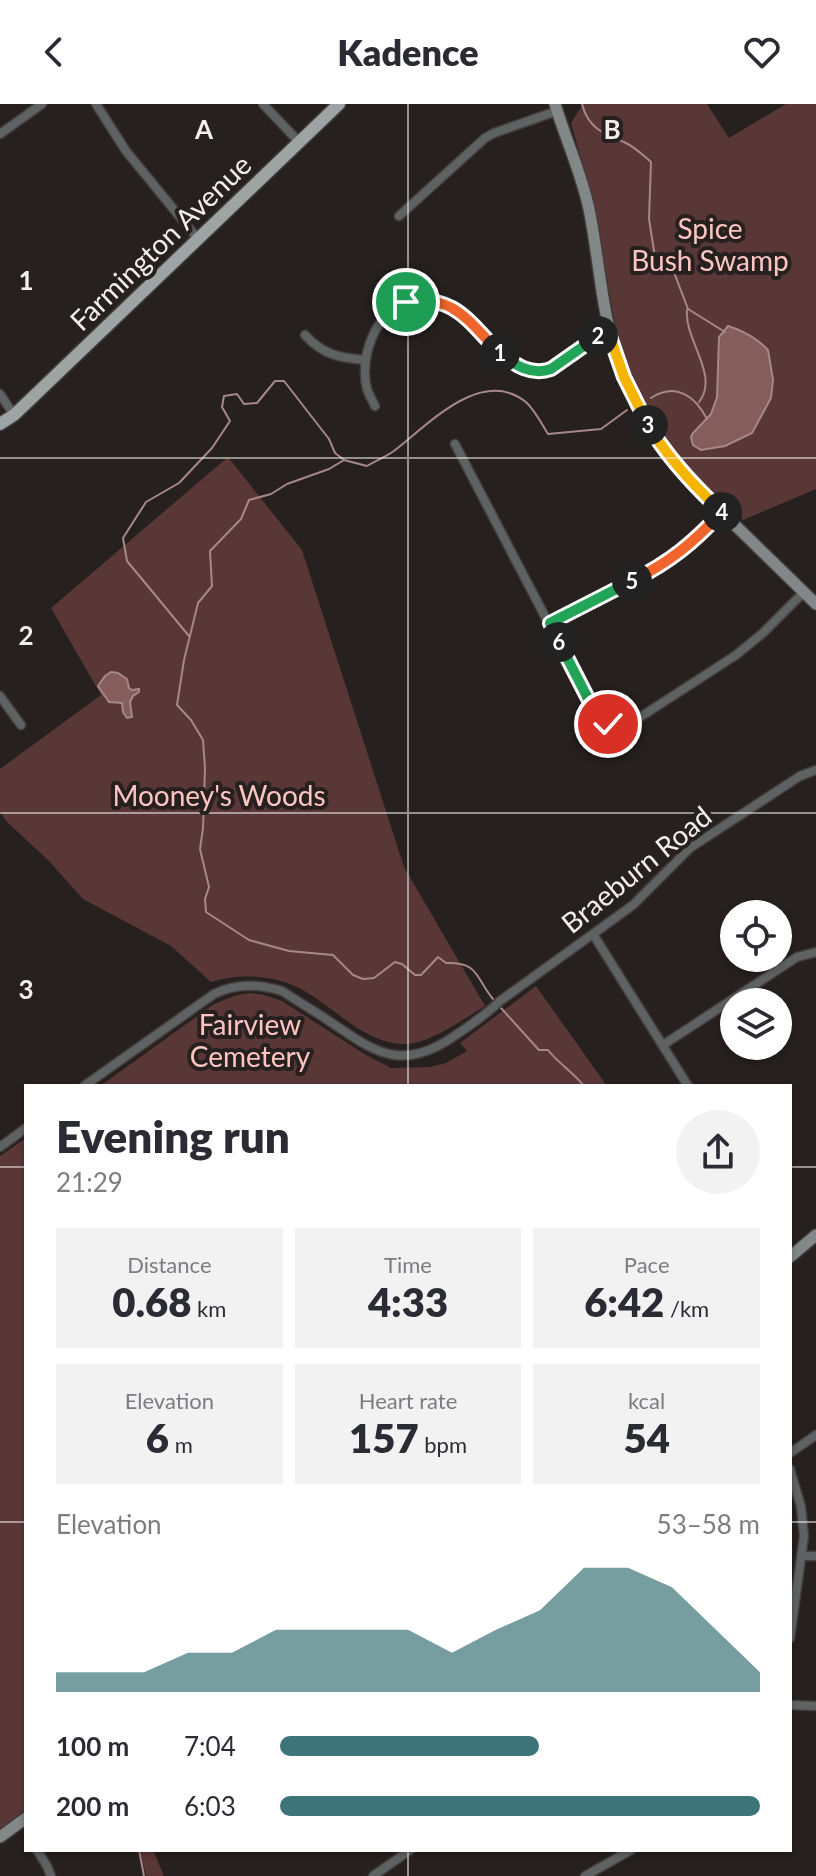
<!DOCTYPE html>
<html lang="en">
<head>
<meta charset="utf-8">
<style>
  body { margin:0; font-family:Lato,sans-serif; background:#f2f2f3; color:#2b2b33; height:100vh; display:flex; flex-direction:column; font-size:30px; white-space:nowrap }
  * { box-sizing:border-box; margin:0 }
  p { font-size:26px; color:#7c7c81 }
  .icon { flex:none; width:44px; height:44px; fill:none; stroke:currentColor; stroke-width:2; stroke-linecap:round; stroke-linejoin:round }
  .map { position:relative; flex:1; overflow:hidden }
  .sheet { position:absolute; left:24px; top:980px; width:768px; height:768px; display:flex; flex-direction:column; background:#fff; border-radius:0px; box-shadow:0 2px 6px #0004 }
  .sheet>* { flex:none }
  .tools { position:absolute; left:720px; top:796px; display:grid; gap:16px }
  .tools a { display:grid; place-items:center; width:72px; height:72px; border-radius:50%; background:#fff; box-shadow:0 2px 6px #0004; font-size:40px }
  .pin { position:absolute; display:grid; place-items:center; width:68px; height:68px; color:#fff; margin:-34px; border:4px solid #fff; border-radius:50%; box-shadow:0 2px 8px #0007 }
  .km { position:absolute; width:40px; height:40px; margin:-20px; border-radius:50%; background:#222; color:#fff; font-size:22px; line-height:40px; text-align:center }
  .round { display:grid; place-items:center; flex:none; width:84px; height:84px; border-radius:42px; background:#f2f2f3 }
  .head { display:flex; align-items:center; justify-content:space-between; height:136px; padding:0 32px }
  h1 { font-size:44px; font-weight:800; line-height:60px }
  .metrics { display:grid; grid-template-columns:repeat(3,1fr); gap:12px; height:136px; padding:8px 32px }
  .metrics div { display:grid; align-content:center; border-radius:0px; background:#f2f2f3; text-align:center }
  .metrics b { font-size:40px; font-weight:800 }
  .metrics small { font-size:22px; font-weight:400 }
  .metrics p { font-size:22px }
  .chart { height:224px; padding:16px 32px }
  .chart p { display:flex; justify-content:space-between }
  .chart svg { width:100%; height:144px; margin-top:8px; fill:#3d7477; opacity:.7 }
  ul { padding:0 32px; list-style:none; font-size:26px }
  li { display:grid; grid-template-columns:128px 96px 1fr; align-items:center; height:60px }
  li i { height:20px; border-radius:10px; background:#3d7477 }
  header { display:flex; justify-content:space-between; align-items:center; height:104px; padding:0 32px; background:#fff; font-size:36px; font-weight:800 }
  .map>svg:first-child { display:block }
  .green { fill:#593736 }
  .water { fill:#855d5c; stroke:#a68888; stroke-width:2 }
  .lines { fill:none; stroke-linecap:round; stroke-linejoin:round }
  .stream { stroke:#a68888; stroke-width:2 }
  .street-casing { stroke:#433d3c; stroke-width:11 }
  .secondary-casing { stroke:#433d3c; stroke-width:14 }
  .primary-casing { stroke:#433d3c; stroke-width:15 }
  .street { stroke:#5f6262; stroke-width:8 }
  .secondary { stroke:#828787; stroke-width:11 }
  .primary { stroke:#9da4a4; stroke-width:12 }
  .split-1-casing { stroke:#fff; stroke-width:16 }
  .split-2-casing { stroke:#fff; stroke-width:16 }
  .split-3-casing { stroke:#fff; stroke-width:16 }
  .split-4-casing { stroke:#fff; stroke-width:16 }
  .split-5-casing { stroke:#fff; stroke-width:16 }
  .split-6-casing { stroke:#fff; stroke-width:16 }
  .split-7-casing { stroke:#fff; stroke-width:16 }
  .split-1 { stroke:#f0652b; stroke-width:10 }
  .split-2 { stroke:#22a559; stroke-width:10 }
  .split-3 { stroke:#f5b400; stroke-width:10 }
  .split-4 { stroke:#f5b400; stroke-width:10 }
  .split-5 { stroke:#f0652b; stroke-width:10 }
  .split-6 { stroke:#22a559; stroke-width:10 }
  .split-7 { stroke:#22a559; stroke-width:10 }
  .grid { fill:none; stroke:#f2eeee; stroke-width:2; stroke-opacity:0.55 }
  .labels { text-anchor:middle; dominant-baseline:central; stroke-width:8; stroke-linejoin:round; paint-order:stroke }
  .park-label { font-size:28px; fill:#fdc4c2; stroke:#26201f }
  .street-label { font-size:28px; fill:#f2eeee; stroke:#26201f }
  .grid-label { font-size:26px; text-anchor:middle; font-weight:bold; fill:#f2eeee; stroke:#26201f; stroke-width:8; stroke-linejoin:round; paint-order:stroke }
</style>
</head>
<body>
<header><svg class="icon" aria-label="back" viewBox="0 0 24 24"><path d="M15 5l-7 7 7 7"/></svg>Kadence<svg class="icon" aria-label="heart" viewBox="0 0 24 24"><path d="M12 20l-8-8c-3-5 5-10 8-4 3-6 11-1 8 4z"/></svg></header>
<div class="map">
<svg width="816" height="1772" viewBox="0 0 816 1772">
  <rect width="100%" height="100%" fill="#26201f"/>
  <path class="green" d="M583 0H707L729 34 786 0H816V385L743 416 677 355 639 292 623 252 615 221 595 104 571 19Z
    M228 353 302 446 404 763 485 902C465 914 432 938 408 940 366 942 335 903 301 885 275 871 239 869 211 878L171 842 83 795 48 756 6 717 0 707V665L101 591 51 504Z
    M536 882 607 982H100L214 900 237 891 250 889 264 891 282 897 366 951 391 964 430 963 446 959 467 947 460 939Z
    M26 1034V1708L0 1727V1052Z
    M140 1746H153L164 1772H146Z"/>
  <path class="water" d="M728 222C742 226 758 235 768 246L773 276 771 294 752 329 725 342 701 346 693 341 691 333 693 329 711 310 717 293 719 233Z
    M111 568 118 569 127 575 129 584 132 586 139 585V588L133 592 130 598 132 613 127 614 123 608 122 599 109 598 98 582 105 572Z"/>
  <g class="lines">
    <path class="stream" d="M582 0C588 24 604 30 624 38 635 43 643 51 651 58L649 115 655 153 675 171 688 205 725 228
      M687 206C684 236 720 271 699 298
      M651 294C676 278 695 292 707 315
      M189 532 127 457 123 434 146 398 179 379 212 344 230 317 222 303 224 292 237 290 244 300 257 299 275 277H284L329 335 335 349 343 355
      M493 895C475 873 479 858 446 859L438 853 421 871H415L402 860 395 858 374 874 363 875 353 871 333 851 289 847 249 836 206 808 205 795 209 783 200 745 203 724 205 664 203 636 191 616 177 601 184 556 198 499 212 482 210 447 241 415 249 396 271 390 287 380 329 365 344 356 367 362C376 357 385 353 394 347 428 321 482 261 527 299 535 307 542 320 548 330L601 325 627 306
      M501 904 539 946H548C559 960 573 968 584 982
      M139 1746 144 1772"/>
    <defs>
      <path id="street" d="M96 0 126 47 198 135
        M263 0 299 38
        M0 30 42 0
        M399 112 485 34 494 29 557 7
        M305 231C323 251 340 254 366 256
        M0 290 14 311
        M375 302C372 296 369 291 367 285 358 251 379 195 421 196 437 197 455 202 467 213 489 233 515 279 551 265L596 232 608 227
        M455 340 597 612C606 621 615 624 628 621L736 551 763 529 804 488
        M550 519 667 459 687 442 722 408
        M0 592 21 621
        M593 830 688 982
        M663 941 797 853 816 848
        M84 982 214 890C237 879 258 880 282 887 297 897 313 906 329 917 377 950 402 968 456 931 472 920 487 910 500 897L633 801 690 744 800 672 816 666
        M0 1043 26 1024
        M790 1349 816 1331
        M790 1365 801 1403 804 1432 790 1534
        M802 1452H816
        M790 1601 816 1602
        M37 1746 47 1762 51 1772
        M373 1772 410 1746
        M585 1772 631 1746"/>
      <path id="secondary" d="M555 0C566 37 583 72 590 110 601 167 602 221 625 275 651 337 691 378 738 424 764 449 790 475 816 500
        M790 1153 816 1131
        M0 1733 26 1714"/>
      <path id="primary" d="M0 320 14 311 36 290 339 0"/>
    </defs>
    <use href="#street" class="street-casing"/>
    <use href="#secondary" class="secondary-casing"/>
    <use href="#primary" class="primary-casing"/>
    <use href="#street" class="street"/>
    <use href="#secondary" class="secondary"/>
    <use href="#primary" class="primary"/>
  </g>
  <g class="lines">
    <defs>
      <path id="split-1" d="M406 198C456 190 469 219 500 249"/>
      <path id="split-2" d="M500 249C515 261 531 272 551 265L598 232"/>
      <path id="split-3" d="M598 232 608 227 624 273 648 321"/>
      <path id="split-4" d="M648 321C668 354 694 382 722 408"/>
      <path id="split-5" d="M632 477C670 458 693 439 722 408"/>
      <path id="split-6" d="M559 538 550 519 632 477"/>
      <path id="split-7" d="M559 538 597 612 608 620"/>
    </defs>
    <use href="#split-1" class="split-1-casing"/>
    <use href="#split-2" class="split-2-casing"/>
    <use href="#split-3" class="split-3-casing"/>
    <use href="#split-4" class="split-4-casing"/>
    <use href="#split-5" class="split-5-casing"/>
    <use href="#split-6" class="split-6-casing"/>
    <use href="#split-7" class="split-7-casing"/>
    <use href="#split-1" class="split-1"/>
    <use href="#split-2" class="split-2"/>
    <use href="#split-3" class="split-3"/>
    <use href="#split-4" class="split-4"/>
    <use href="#split-5" class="split-5"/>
    <use href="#split-6" class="split-6"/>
    <use href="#split-7" class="split-7"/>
  </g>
  <path class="grid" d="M408 0V982M0 354H816M0 709H816M0 1063H26M790 1063H816M0 1418H26M790 1418H816M408 1746V1772"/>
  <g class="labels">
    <g class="park-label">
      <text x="710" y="124">Spice<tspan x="710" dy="32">Bush Swamp</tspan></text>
      <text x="219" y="691">Mooney's Woods</text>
      <text x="250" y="920">Fairview<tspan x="250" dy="32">Cemetery</tspan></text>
    </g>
    <g class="street-label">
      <text transform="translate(160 138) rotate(-44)">Farmington Avenue</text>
      <text transform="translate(636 765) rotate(-39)">Braeburn Road</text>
    </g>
  </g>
  <g class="grid-label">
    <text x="204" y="35">A</text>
    <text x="612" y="35">B</text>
    <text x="26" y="186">1</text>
    <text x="26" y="541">2</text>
    <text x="26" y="895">3</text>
  </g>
</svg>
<div class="tools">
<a><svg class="icon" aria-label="locate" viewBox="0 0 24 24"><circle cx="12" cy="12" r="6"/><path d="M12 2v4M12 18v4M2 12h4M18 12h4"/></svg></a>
<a><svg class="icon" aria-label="layers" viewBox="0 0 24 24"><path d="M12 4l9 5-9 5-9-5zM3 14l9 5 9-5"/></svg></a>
</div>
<div class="pin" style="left:406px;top:198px;background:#1e9e55"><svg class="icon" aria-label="arrive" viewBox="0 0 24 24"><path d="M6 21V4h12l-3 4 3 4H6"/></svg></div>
<div class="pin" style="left:608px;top:620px;background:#d93025"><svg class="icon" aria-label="check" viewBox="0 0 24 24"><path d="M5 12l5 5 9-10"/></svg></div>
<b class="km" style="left:500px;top:249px">1</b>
<b class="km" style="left:598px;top:232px">2</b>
<b class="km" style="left:648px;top:321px">3</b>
<b class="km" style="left:722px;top:408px">4</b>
<b class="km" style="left:632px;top:477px">5</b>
<b class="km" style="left:559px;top:538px">6</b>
<section class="sheet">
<div class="head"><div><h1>Evening run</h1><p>21:29</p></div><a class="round"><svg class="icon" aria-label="share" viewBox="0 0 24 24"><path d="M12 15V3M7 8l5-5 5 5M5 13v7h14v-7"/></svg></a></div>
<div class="metrics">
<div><p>Distance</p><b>0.68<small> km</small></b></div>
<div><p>Time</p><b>4:33</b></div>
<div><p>Pace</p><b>6:42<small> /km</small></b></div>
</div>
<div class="metrics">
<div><p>Elevation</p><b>6<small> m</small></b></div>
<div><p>Heart rate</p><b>157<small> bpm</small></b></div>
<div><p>kcal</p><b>54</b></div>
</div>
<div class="chart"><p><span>Elevation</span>53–58 m</p>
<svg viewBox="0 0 160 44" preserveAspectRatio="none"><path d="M0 44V38L10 38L20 38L30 32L40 32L50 25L60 25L70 25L80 25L90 32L100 25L110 19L120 6L130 6L140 12L150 25L160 38V44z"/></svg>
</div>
<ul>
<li><b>100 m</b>7:04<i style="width:54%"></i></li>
<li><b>200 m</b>6:03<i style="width:100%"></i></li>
</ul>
</section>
</div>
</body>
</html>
